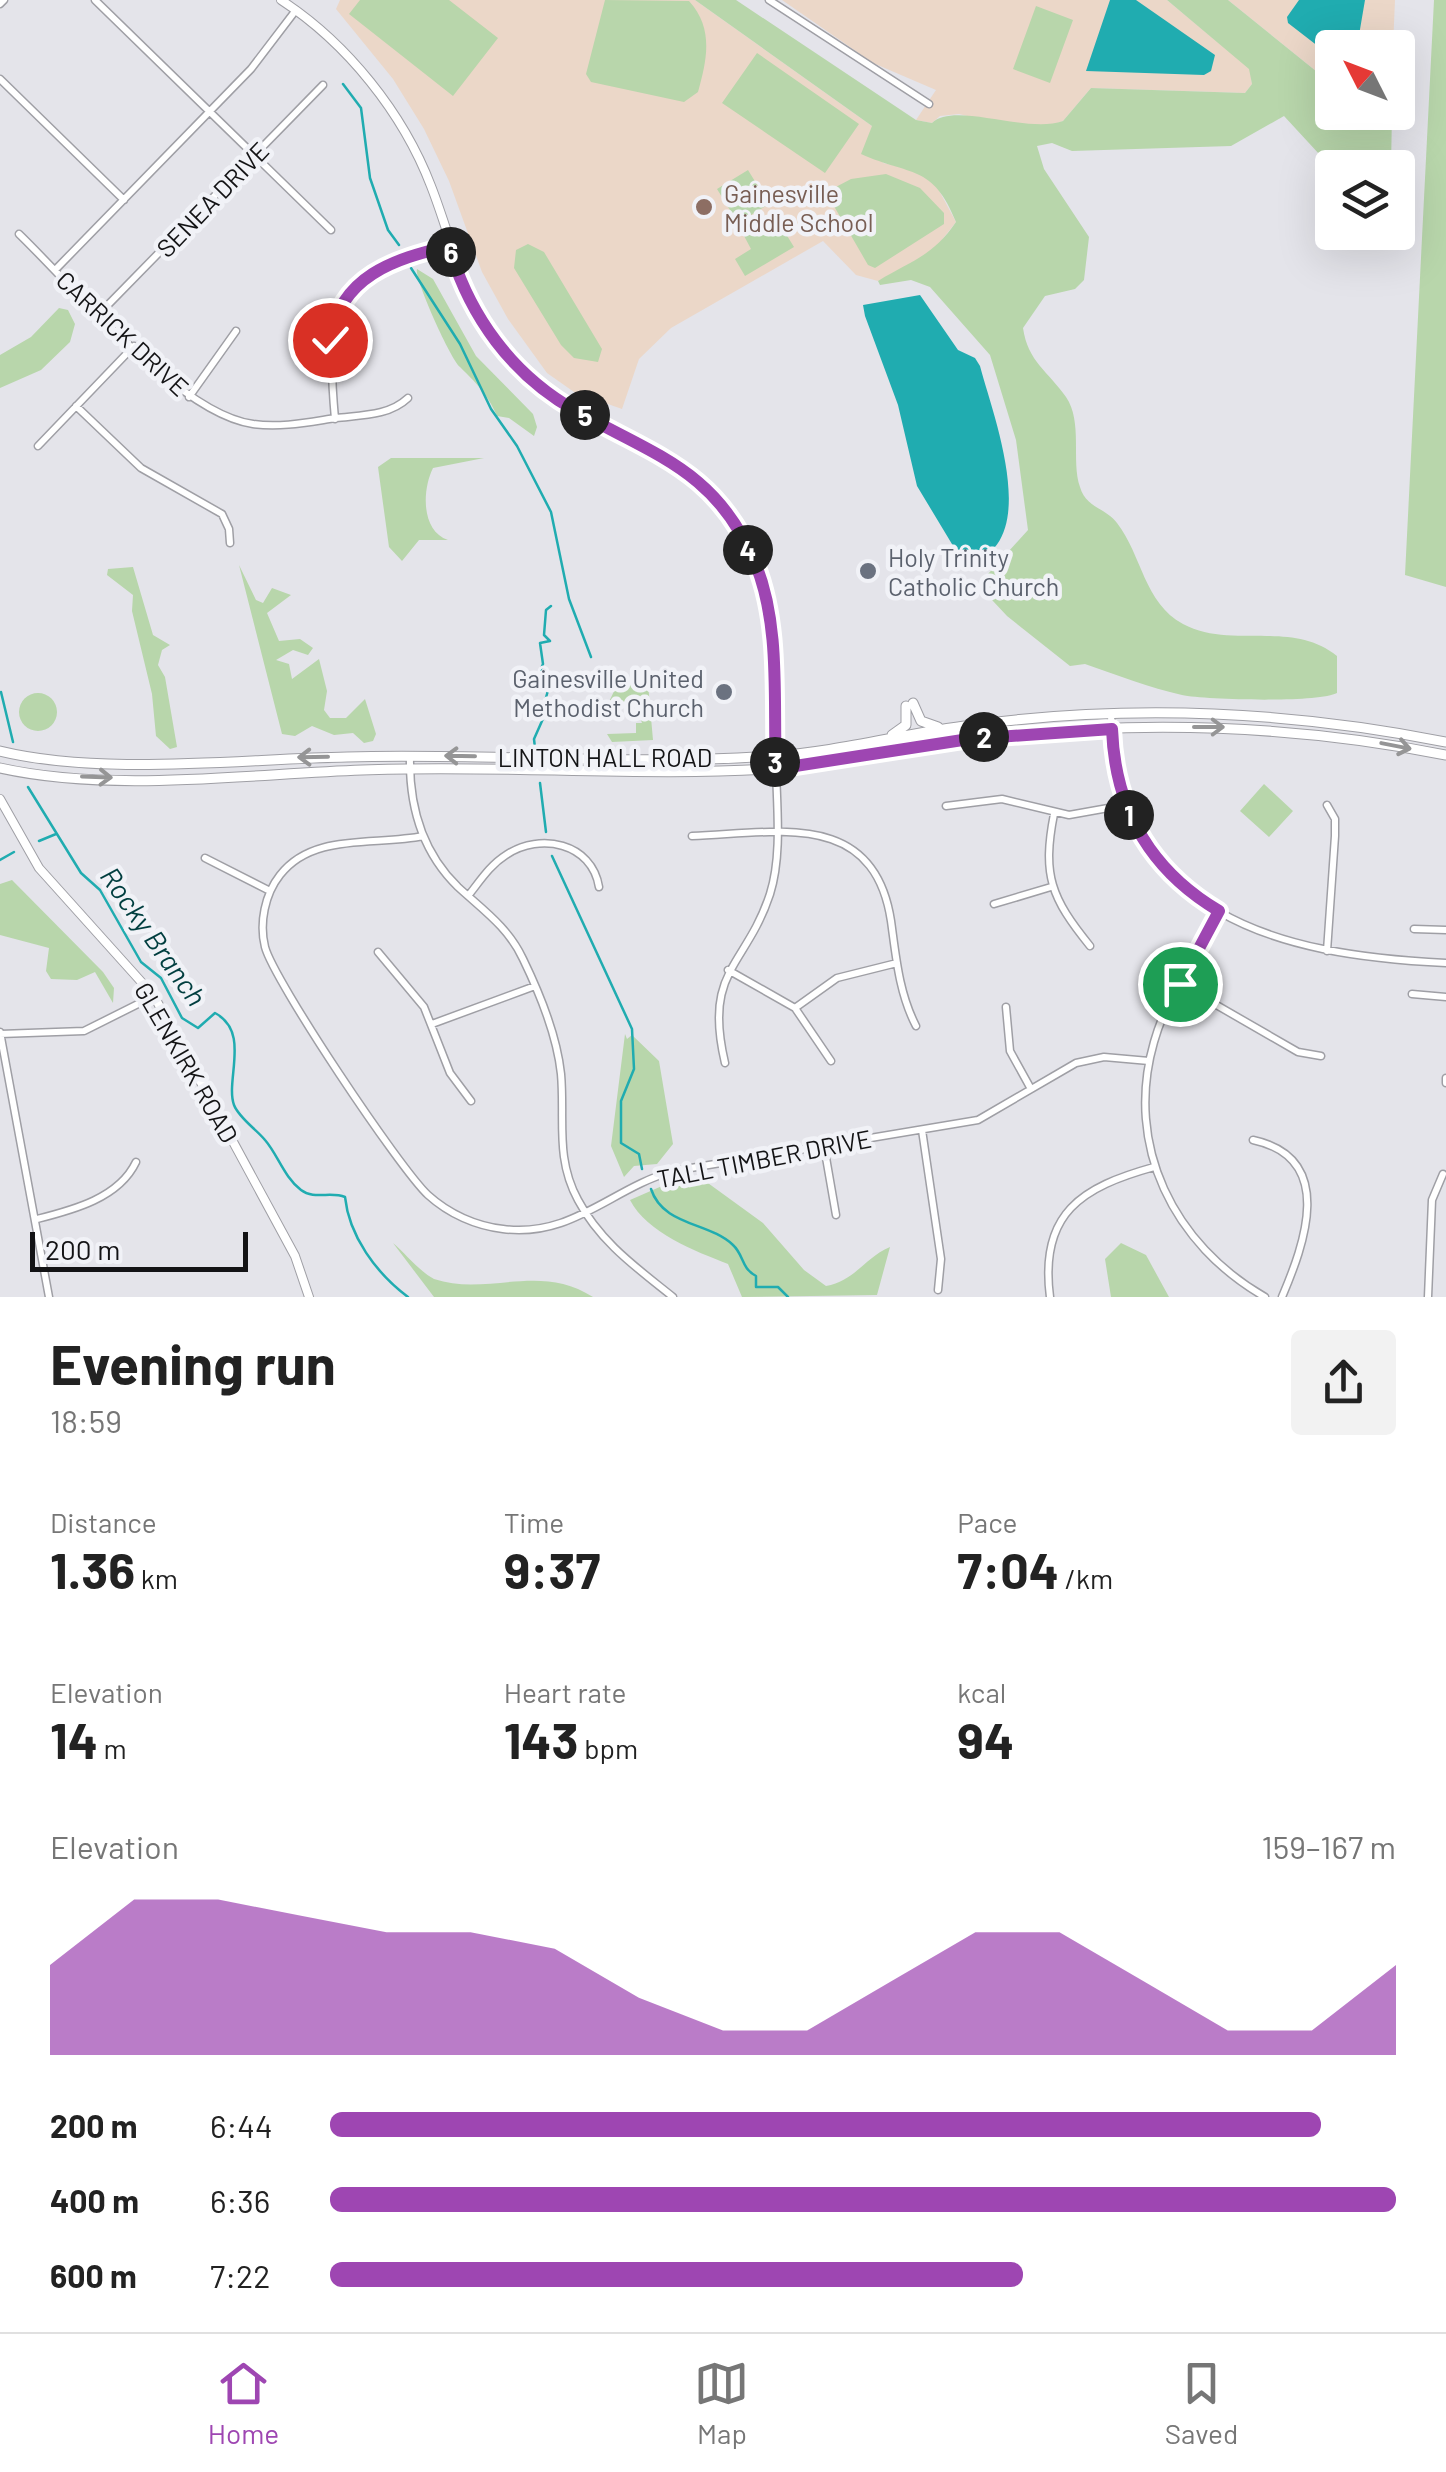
<!DOCTYPE html>
<html lang="en">
<head>
<meta charset="utf-8">
<style>
  body { margin:0; font-family:Barlow,sans-serif; background:#f2f2f2; color:#222; height:100vh; display:flex; flex-direction:column; font-size:38px; white-space:nowrap }
  * { box-sizing:border-box; margin:0 }
  p { font-size:32px; color:#767676 }
  .icon { flex:none; width:55px; height:55px; fill:none; stroke:currentColor; stroke-width:2; stroke-linecap:round; stroke-linejoin:round }
  .map { position:relative; height:1297px; overflow:hidden }
  .details { display:flex; flex-direction:column; background:#fff; flex:1 }
  .details>* { flex:none }
  .needle { width:65px; rotate:312deg }
  .tools { position:absolute; left:1315px; top:30px; display:grid; gap:20px }
  .tools a { display:grid; place-items:center; width:100px; height:100px; border-radius:10px; background:#fff; box-shadow:0 10px 40px #0002; font-size:50px }
  .scale { position:absolute; left:30px; bottom:25px; width:218px; box-sizing:border-box; padding-left:10px; border:5px solid #131315; border-top:0; font-size:28px; line-height:35px; white-space:nowrap; color:#131315; -webkit-text-stroke:8px #f1f2f7; paint-order:stroke }
  .pin { position:absolute; display:grid; place-items:center; width:85px; height:85px; color:#fff; margin:-42px; border:5px solid #fff; border-radius:50%; box-shadow:0 2px 10px #0007 }
  .km { position:absolute; width:50px; height:50px; margin:-25px; border-radius:50%; background:#222; color:#fff; font-size:28px; line-height:50px; text-align:center }
  .round { display:grid; place-items:center; flex:none; width:105px; height:105px; border-radius:10px; background:#f2f2f2 }
  .head { display:flex; align-items:center; justify-content:space-between; height:170px; padding:0 50px }
  h1 { font-size:55px; font-weight:700; line-height:75px }
  .metrics { display:grid; grid-template-columns:repeat(3,1fr); gap:15px; height:170px; padding:10px 50px }
  .metrics div { display:grid; align-content:center }
  .metrics b { font-size:50px; font-weight:700 }
  .metrics small { font-size:28px; font-weight:400 }
  .metrics p { font-size:28px }
  .chart { height:280px; padding:20px 50px }
  .chart p { display:flex; justify-content:space-between }
  .chart svg { width:100%; height:180px; margin-top:10px; fill:#9e46b2; opacity:.7 }
  ul { padding:0 50px; list-style:none; font-size:32px }
  li { display:grid; grid-template-columns:160px 120px 1fr; align-items:center; height:75px }
  li i { height:25px; border-radius:12px; background:#9e46b2 }
  .menu { display:flex; justify-content:space-around; align-items:center; height:140px; border-top:2px solid #e0e0e0; background:#fff; font-size:28px; color:#767676 }
  .menu a { display:grid; justify-items:center; gap:5px }
  .menu .current { color:#9e46b2 }
  .map>svg:first-child { display:block }
  .education { fill:#ebd7c8 }
  .green { fill:#b8d6ab }
  .water { fill:#20acb0 }
  .lines { fill:none; stroke-linecap:round; stroke-linejoin:round }
  .stream { stroke:#20acb0; stroke-width:2.5 }
  .minor-casing { stroke:#9f9fa5; stroke-width:9 }
  .tertiary-casing { stroke:#9f9fa5; stroke-width:10 }
  .primary-casing { stroke:#9f9fa5; stroke-width:11 }
  .minor { stroke:#fff; stroke-width:6 }
  .tertiary { stroke:#fff; stroke-width:8 }
  .primary { stroke:#fff; stroke-width:9 }
  .oneway { stroke:#959596 }
  .route-casing { stroke:#fff; stroke-width:20 }
  .route { stroke:#9e46b2; stroke-width:12 }
  .education-dot { fill:#8d6e63; stroke:#f1f2f7; stroke-width:4 }
  .worship-dot { fill:#6b7280; stroke:#f1f2f7; stroke-width:4 }
  .labels { text-anchor:middle; dominant-baseline:central; stroke-width:9; stroke-linejoin:round; paint-order:stroke }
  .education-label { font-size:25px; fill:#785e54; stroke:#f1f2f7; text-anchor:start }
  .street-label { font-size:25px; fill:#131315; stroke:#f1f2f7 }
  .worship-label { font-size:25px; fill:#5b616d; stroke:#f1f2f7; text-anchor:start }
  .water-label { font-size:28px; font-style:italic; fill:#003e3f; stroke:#f1f2f7 }
</style>
</head>
<body>
<div class="map">
<svg width="1446" height="1297" viewBox="0 0 1446 1297">
  <rect width="100%" height="100%" fill="#e4e4ea"/>
  <path class="education" d="M340 0H695L872 126 883 163 920 171 935 183 956 222 930 255 878 281 856 275 823 241 671 328 639 359 622 409 574 392 547 373 508 319 482 272 449 181 424 129 393 79 336 9Z
    M782 0H1167L1250 69 1252 84 1245 93 1091 88 1063 121 1050 126 996 123 959 114 940 116 932 123 916 120 936 90 873 63Z
    M1228 0H1395L1393 47 1332 48V84Z"/>
  <path class="green" d="M360 0H449L498 38 453 96 349 14Z
    M605 0 689 1C714 28 707 60 698 92L684 102 591 82 586 74Z
    M695 0H736L916 120 932 123C954 101 1026 134 1063 121L1091 88 1245 93 1252 84 1249 69 1167 0H1228L1332 84V112L1392 113 1391 167 1332 168 1284 116 1231 146 1072 151 1052 143 1037 146 1044 169 1089 237 1084 280 1075 289 1045 296 1023 328C1028 362 1048 371 1066 397 1083 422 1071 461 1080 487 1086 508 1106 508 1117 523 1142 555 1144 603 1183 624 1232 650 1291 619 1337 656V693C1318 703 1206 700 1182 695 1150 688 1117 675 1085 664L1070 666 1007 616 978 585 1028 530 1016 440 990 355 930 287 911 280 880 285 878 281C912 260 932 257 956 222 933 164 910 176 861 154L872 126Z
    M1434 0H1446V587L1405 575Z
    M1036 6 1073 20 1050 83 1013 69Z
    M757 53 859 124 825 173 722 103Z
    M748 170 769 204 738 223 717 189Z
    M886 174 920 188 944 213V224L875 268 868 265 831 201 832 189 851 179Z
    M773 213 794 247 745 276 735 259 751 249 742 232Z
    M528 244 544 252 602 349 598 362 574 358 561 345 514 268 516 250Z
    M417 269 433 279 476 356 533 414 537 427 534 436 509 418 497 416C487 393 476 383 460 367 450 358 414 278 417 269Z
    M59 308 68 310 75 324 70 342 41 370 0 388V355L31 337Z
    M391 458H484L433 468C422 490 421 531 448 540H419L402 561 389 547 378 467Z
    M239 565 256 600 263 603 272 588 291 595 267 613 279 641 300 639 313 648 308 655 293 650 276 660 289 664 292 679 319 659 327 691 324 710 330 718H346L365 699 376 734 373 741 364 743 353 733 334 735 312 726 295 736 282 734Z
    M133 567 153 635 170 645 162 650 158 665 165 677 177 747 170 749 156 736 152 694 132 611 133 595 107 575 108 569Z
    M648 684 653 740 612 742 607 734 636 733V723H642L636 706H607L617 685Z
    M19 712a19 19 0 1 1 38 0a19 19 0 1 1-38 0Z
    M1264 784 1293 811 1269 837 1240 811Z
    M12 880 103 972 114 988 113 1003 95 972 77 980 51 979 46 971 49 948 0 935V884Z
    M625 1034 627 1039 632 1035 659 1061 673 1144 657 1164 634 1166 624 1177 611 1146Z
    M701 1178 763 1223 804 1270 826 1286C855 1281 864 1258 890 1247L877 1295 742 1297 728 1264C695 1251 647 1233 630 1200L662 1186Z
    M393 1243C406 1254 419 1271 434 1279 487 1297 539 1262 593 1297H434Z
    M1121 1243 1146 1255 1169 1297H1111L1105 1259Z"/>
  <path class="water" d="M1110 0H1136L1215 55 1211 71 1204 75 1086 71Z
    M1299 0H1365L1357 47 1332 48V57L1288 23 1287 17Z
    M920 295 958 350 975 358 980 366C993 416 1046 549 964 564L917 486 898 405 865 316 863 305Z"/>
  <g class="lines">
    <path class="stream" d="M343 84 361 108 370 178 388 230 399 245
      M411 268 460 344 491 409 517 446 551 512 569 599 591 657
      M1 692 13 742
      M535 748 534 739 546 712 538 706 545 701 549 687 539 673 543 664 540 643 550 641 544 635 546 610 551 606
      M540 783 546 832
      M28 787 81 873 100 890 141 962 161 978 182 1018 198 1028 215 1013C251 1032 225 1080 234 1105 239 1118 256 1129 265 1140 278 1155 284 1177 301 1190 314 1200 331 1191 345 1197 349 1236 376 1273 408 1297
      M39 841 56 834
      M552 856 632 1029 634 1069 621 1101V1143L639 1154 642 1169
      M0 860 14 852
      M651 1189C663 1226 709 1222 733 1245 744 1255 741 1268 756 1276V1287H778L788 1297"/>
    <defs>
      <path id="minor" d="M95 0 331 230
        M769 0 929 104
        M0 4 4 0
        M0 79 124 200
        M19 234C74 287 179 414 253 424 281 428 309 422 336 418 361 415 389 416 408 398
        M56 269 251 69 296 10
        M100 313 323 85
        M189 397 236 331
        M76 406 141 468 222 514 229 529 230 543
        M335 419C325 308 333 272 449 247
        M38 446 134 346
        M1111 716C1121 915 1275 955 1446 963
        M410 756C409 805 422 852 458 887 483 910 508 927 523 959 540 994 557 1036 561 1074 565 1119 555 1158 578 1200 600 1242 637 1268 673 1297
        M946 806 1002 799 1069 815 1125 805
        M1054 814C1042 875 1051 898 1090 946
        M423 836C376 846 313 832 280 875 265 894 259 923 265 947 274 981 400 1169 428 1195 449 1214 476 1226 503 1229 572 1238 612 1188 673 1171L978 1120 1076 1063 1104 1057 1149 1061
        M692 836C777 833 874 809 891 921 896 957 899 993 916 1026
        M205 858 270 891
        M468 896C480 881 490 865 506 855 540 832 592 843 599 887
        M994 904 1051 887
        M1219 911C1196 953 1167 996 1154 1042 1124 1146 1174 1245 1265 1297
        M1414 929 1446 930
        M1327 951 1335 836V819L1327 805
        M378 952 424 1007 450 1073 471 1101
        M728 970 795 1008 831 1061
        M1180 984 1298 1052 1321 1056
        M1412 994 1446 997
        M1006 1007 1010 1051 1031 1089
        M795 1008 837 978 897 963
        M432 1024 535 986
        M0 1032 49 1297
        M0 1034 84 1031 154 996
        M725 1063C703 970 746 967 770 894 782 856 777 809 776 769
        M1446 1078V1083
        M922 1130 941 1259 938 1290
        M1253 1140C1337 1158 1304 1245 1282 1297
        M824 1146 836 1215
        M37 1219C73 1210 119 1198 136 1162
        M1050 1297C1039 1213 1082 1187 1154 1167
        M1428 1297 1432 1200 1443 1174"/>
      <path id="tertiary" d="M281 0C347 43 403 113 431 186 456 250 464 310 513 362 555 407 610 421 661 452 700 476 728 513 750 553 783 616 773 700 776 769
        M0 799 39 868 154 996 295 1256 309 1297"/>
      <path id="primary" d="M913 703 921 721 938 727
        M892 735 906 725V706
        M0 751C103 776 240 759 347 757 488 753 630 766 771 756 839 752 905 733 972 725 1130 704 1290 711 1446 742
        M0 768C112 793 248 774 362 770 503 764 645 778 786 768 851 764 915 745 980 738 1137 720 1291 724 1446 755"/>
    </defs>
    <use href="#minor" class="minor-casing"/>
    <use href="#tertiary" class="tertiary-casing"/>
    <use href="#primary" class="primary-casing"/>
    <use href="#minor" class="minor"/>
    <use href="#tertiary" class="tertiary"/>
    <use href="#primary" class="primary"/>
  </g>
  <defs><path id="oneway-shaft" d="M-6 0H5M1.5-3L5.5 0L1.5 3" fill="none" stroke-width="1.6" stroke-linecap="round" stroke-linejoin="round" transform="scale(2.5)"/></defs>
  <g class="oneway">
    <use href="#oneway-shaft" transform="translate(1209 727)"/>
    <use href="#oneway-shaft" transform="translate(1396 746) rotate(11)"/>
    <use href="#oneway-shaft" transform="translate(460 756) rotate(-179)"/>
    <use href="#oneway-shaft" transform="translate(313 757) rotate(179)"/>
    <use href="#oneway-shaft" transform="translate(97 777) rotate(2)"/>
  </g>
  <g class="lines">
    <defs>
      <path id="route" d="M330 340C340 276 394 259 449 246 469 316 512 375 576 411 656 456 718 471 756 565 781 628 773 703 776 769L969 739 1112 729C1115 808 1150 870 1219 911L1180 984"/>
    </defs>
    <use href="#route" class="route-casing"/>
    <use href="#route" class="route"/>
  </g>
  <circle class="education-dot" cx="704" cy="207" r="10"/>
  <g class="worship-dot">
    <circle cx="868" cy="571" r="10"/>
    <circle cx="724" cy="692" r="10"/>
  </g>
  <g class="labels">
    <g class="education-label">
      <text x="724" y="193">Gainesville<tspan x="724" dy="29">Middle School</tspan></text>
    </g>
    <g class="street-label">
      <text transform="translate(212 199) rotate(-46)">SENEA DRIVE</text>
      <text transform="translate(123 333) rotate(43)">CARRICK DRIVE</text>
      <text x="605" y="757">LINTON HALL ROAD</text>
      <text transform="translate(187 1062) rotate(60)">GLENKIRK ROAD</text>
      <text transform="translate(764 1158) rotate(-11)">TALL TIMBER DRIVE</text>
    </g>
    <g class="worship-label">
      <text x="888" y="557">Holy Trinity<tspan x="888" dy="29">Catholic Church</tspan></text>
      <text x="704" y="678" text-anchor="end">Gainesville United<tspan x="704" dy="29">Methodist Church</tspan></text>
    </g>
    <g class="water-label">
      <text transform="translate(154 936) rotate(55)">Rocky Branch</text>
    </g>
  </g>
</svg>
<div class="tools">
<a><svg class="needle" viewBox="-14 -14 28 28"><path d="M0-13l5 13h-10z" fill="#e53935"/><path d="M0 13l5-13h-10z" fill="#767676"/></svg></a>
<a><svg class="icon" aria-label="layers" viewBox="0 0 24 24"><path d="M12 4l9 5-9 5-9-5zM3 14l9 5 9-5"/></svg></a>
</div>
<div class="scale">200 m</div>
<div class="pin" style="left:1180px;top:984px;background:#1e9e55"><svg class="icon" aria-label="arrive" viewBox="0 0 24 24"><path d="M6 21V4h12l-3 4 3 4H6"/></svg></div>
<div class="pin" style="left:330px;top:340px;background:#d93025"><svg class="icon" aria-label="check" viewBox="0 0 24 24"><path d="M5 12l5 5 9-10"/></svg></div>
<b class="km" style="left:1129px;top:815px">1</b>
<b class="km" style="left:984px;top:737px">2</b>
<b class="km" style="left:775px;top:762px">3</b>
<b class="km" style="left:748px;top:550px">4</b>
<b class="km" style="left:585px;top:415px">5</b>
<b class="km" style="left:451px;top:252px">6</b>
</div>
<section class="details">
<div class="head"><div><h1>Evening run</h1><p>18:59</p></div><a class="round"><svg class="icon" aria-label="share" viewBox="0 0 24 24"><path d="M12 15V3M7 8l5-5 5 5M5 13v7h14v-7"/></svg></a></div>
<div class="metrics">
<div><p>Distance</p><b>1.36<small> km</small></b></div>
<div><p>Time</p><b>9:37</b></div>
<div><p>Pace</p><b>7:04<small> /km</small></b></div>
</div>
<div class="metrics">
<div><p>Elevation</p><b>14<small> m</small></b></div>
<div><p>Heart rate</p><b>143<small> bpm</small></b></div>
<div><p>kcal</p><b>94</b></div>
</div>
<div class="chart"><p><span>Elevation</span>159–167 m</p>
<svg viewBox="0 0 160 44" preserveAspectRatio="none"><path d="M0 44V22L10 6L20 6L30 10L40 14L50 14L60 18L70 30L80 38L90 38L100 26L110 14L120 14L130 26L140 38L150 38L160 22V44z"/></svg>
</div>
<ul>
<li><b>200 m</b>6:44<i style="width:93%"></i></li>
<li><b>400 m</b>6:36<i style="width:100%"></i></li>
<li><b>600 m</b>7:22<i style="width:65%"></i></li>
</ul>
</section>
<nav class="menu">
<a class="current"><svg class="icon" aria-label="home" viewBox="0 0 24 24"><path d="M3 11l9-7 9 7M6 9v11h12V9"/></svg>Home</a>
<a><svg class="icon" aria-label="map" viewBox="0 0 24 24"><path d="M3 6l6-2 6 2 6-2v14l-6 2-6-2-6 2zM9 4v14M15 6v14"/></svg>Map</a>
<a><svg class="icon" aria-label="saved" viewBox="0 0 24 24"><path d="M7 4h10v16l-5-4-5 4z"/></svg>Saved</a>
</nav>
</body>
</html>
